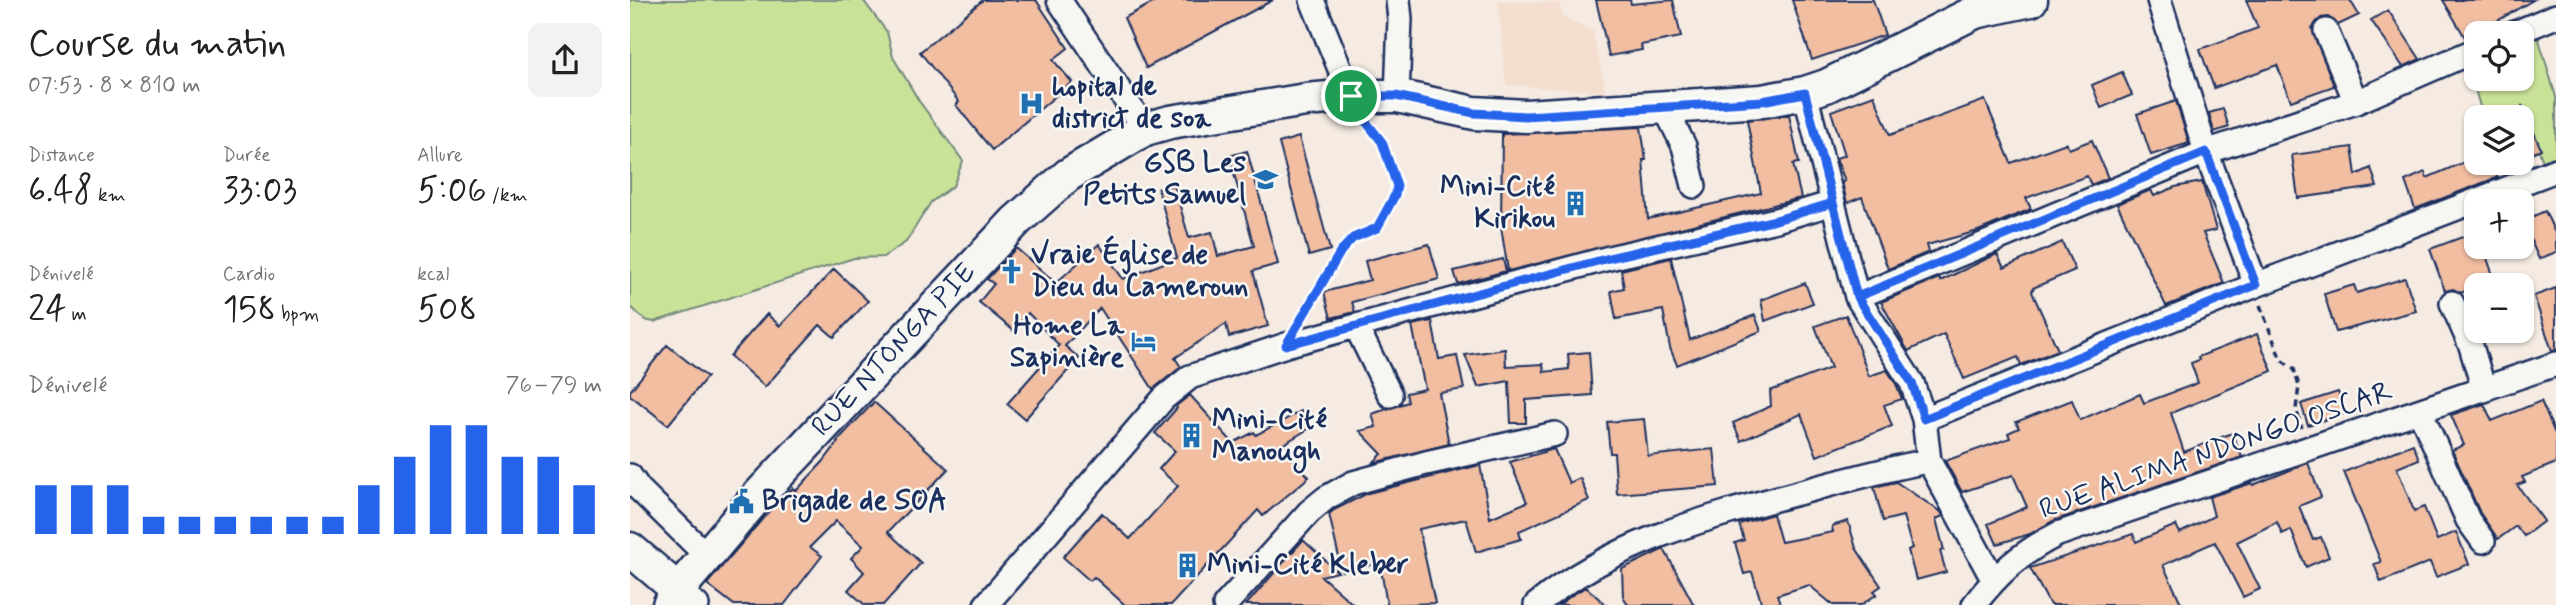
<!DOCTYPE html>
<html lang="fr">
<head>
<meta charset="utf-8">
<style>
  body { margin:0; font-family:Mynerve,sans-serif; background:#f2f2f2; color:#202124; height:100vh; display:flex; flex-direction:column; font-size:26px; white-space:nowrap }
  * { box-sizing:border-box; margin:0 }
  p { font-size:23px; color:#757577 }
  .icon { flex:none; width:38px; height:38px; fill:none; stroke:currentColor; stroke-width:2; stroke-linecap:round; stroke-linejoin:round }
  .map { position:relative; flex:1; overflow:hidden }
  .details { display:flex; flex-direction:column; background:#fff; width:630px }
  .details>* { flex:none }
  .fabs { position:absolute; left:1834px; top:21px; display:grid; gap:14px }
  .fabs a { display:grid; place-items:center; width:70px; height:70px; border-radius:14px; background:#fff; box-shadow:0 2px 5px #0004; font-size:35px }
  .pin { position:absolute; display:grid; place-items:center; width:60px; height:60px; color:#fff; margin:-30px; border:4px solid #fff; border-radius:50%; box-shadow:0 2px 7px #0007 }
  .round { display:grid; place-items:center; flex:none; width:74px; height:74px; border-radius:14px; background:#f2f2f2 }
  .overview { display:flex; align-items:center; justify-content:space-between; height:119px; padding:0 28px }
  h1 { font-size:38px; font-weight:600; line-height:52px }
  .figures { display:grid; grid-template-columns:repeat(3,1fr); gap:10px; height:119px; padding:7px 28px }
  .figures div { display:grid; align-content:center }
  .figures b { font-size:35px; font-weight:600 }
  .figures small { font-size:19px; font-weight:400 }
  .figures p { font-size:19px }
  .chart { height:196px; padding:14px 28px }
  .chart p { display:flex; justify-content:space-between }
  .chart svg { width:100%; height:126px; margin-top:7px; stroke:#2563eb; stroke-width:6 }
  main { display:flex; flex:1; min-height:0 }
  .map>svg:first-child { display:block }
  .built { fill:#f4decf }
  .green { fill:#cae298; stroke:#72887b; stroke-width:2 }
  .building { fill:#f1bea2; stroke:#1b2f5e; stroke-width:2 }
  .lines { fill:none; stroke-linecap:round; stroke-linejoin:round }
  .street-casing { stroke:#1b2f5e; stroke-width:28 }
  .secondary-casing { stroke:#1b2f5e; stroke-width:37 }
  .path { stroke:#1b2f5e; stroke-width:3.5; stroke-dasharray:7 5; stroke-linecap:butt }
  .street { stroke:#f6f6f2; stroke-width:23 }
  .secondary { stroke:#f6f6f2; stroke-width:32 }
  .route-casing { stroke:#fff; stroke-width:14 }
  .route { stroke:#2563eb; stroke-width:9 }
  .labels { text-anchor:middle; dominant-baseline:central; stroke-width:5; stroke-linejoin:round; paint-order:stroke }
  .poi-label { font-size:28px; font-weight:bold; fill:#1b2f5e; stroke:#f6f6f2; text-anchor:start }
  .street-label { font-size:28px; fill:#1b2f5e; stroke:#f6f6f2 }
</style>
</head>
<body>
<main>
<section class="details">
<div class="overview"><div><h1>Course du matin</h1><p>07:53 · 8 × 810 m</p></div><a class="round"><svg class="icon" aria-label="share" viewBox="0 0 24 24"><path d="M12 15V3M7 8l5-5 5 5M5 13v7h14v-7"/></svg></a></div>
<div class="figures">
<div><p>Distance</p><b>6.48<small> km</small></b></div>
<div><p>Durée</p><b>33:03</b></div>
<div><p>Allure</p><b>5:06<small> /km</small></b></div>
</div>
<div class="figures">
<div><p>Dénivelé</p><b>24<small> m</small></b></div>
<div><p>Cardio</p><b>158<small> bpm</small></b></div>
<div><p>kcal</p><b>508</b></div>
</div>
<div class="chart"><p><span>Dénivelé</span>76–79 m</p>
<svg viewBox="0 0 160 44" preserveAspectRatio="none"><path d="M5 44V27M15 44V27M25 44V27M35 44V38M45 44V38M55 44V38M65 44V38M75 44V38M85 44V38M95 44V27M105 44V17M115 44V6M125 44V6M135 44V17M145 44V17M155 44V27"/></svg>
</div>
</section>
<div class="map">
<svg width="1926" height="605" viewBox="0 0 1926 605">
  <rect width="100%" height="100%" fill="#f5ebe2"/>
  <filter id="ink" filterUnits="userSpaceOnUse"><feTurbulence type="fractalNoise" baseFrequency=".0143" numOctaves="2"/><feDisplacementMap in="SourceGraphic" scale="14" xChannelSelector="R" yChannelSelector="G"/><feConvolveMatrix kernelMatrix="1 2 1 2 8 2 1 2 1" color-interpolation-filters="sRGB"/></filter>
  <g filter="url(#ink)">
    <path class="built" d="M868 1 929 3 933 17 963 31 976 92 876 85Z"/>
    <path class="green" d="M0 0H233L257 32 263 57 289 101 333 161 323 186 301 202 276 242 253 257 224 258 24 322 15 320 0 306Z
      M1907 33 1926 97V170L1917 173 1897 117H1853L1836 58 1846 55V79H1892V38Z"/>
    <path class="building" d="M353 0H406L438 48 423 60 442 82 362 150 326 105 329 102 290 52Z
      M528 0H643L516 68 494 18Z
      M966 0H1000L1001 4 1043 0 1051 37 1011 45 1012 50 979 56Z
      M1162 0H1243L1255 35 1182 60Z
      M1616 0H1720L1729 15 1708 25 1698 17 1691 18 1682 29 1704 86 1661 101 1647 65 1584 88 1570 49 1628 28Z
      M1813 0H1903L1836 39Z
      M1758 10 1790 59 1773 67 1741 20Z
      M1492 72 1502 95 1471 108 1462 85Z
      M1244 95 1260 135 1355 100 1381 163 1436 143 1439 149 1462 140 1478 178 1461 185 1457 176 1396 198 1401 209 1348 231 1297 245 1299 252 1258 269 1232 197 1217 203 1212 182 1215 181 1206 158 1215 155 1201 111Z
      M1546 101 1559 143 1521 155 1507 114Z
      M1892 105 1911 149 1892 157Z
      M1593 109 1599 127 1584 132 1579 113Z
      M1159 115 1169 163 1163 164 1171 198 878 271 871 227 872 134 1011 127 1016 160H1013L1018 219 1131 193 1117 120Z
      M669 137 700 250 679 256 649 143Z
      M1722 147 1726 175 1741 168 1747 187 1668 198 1662 155Z
      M617 151 648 264 623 271 638 326 599 337 596 324 545 358 551 367 523 389 470 308 435 346 449 358 395 419 377 404 429 345 398 313 384 331 349 302 364 284 357 279 386 248 426 283 469 244 493 279 547 258 528 189 544 185 559 238 582 232 588 256 624 246 599 156Z
      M1846 157V163H1862L1868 177 1785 209 1775 181 1795 172 1797 178Z
      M1572 182 1586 230 1573 233 1594 283 1536 306 1487 204 1521 190 1524 196 1545 187Z
      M1915 211 1926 235V252L1909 259 1892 221Z
      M1846 232V247H1853L1864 278 1831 293 1823 289 1815 291 1800 249Z
      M1432 242 1445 270 1403 288 1402 292 1428 350 1391 365 1388 357 1334 379 1314 334 1278 351 1251 302 1309 278 1310 281 1367 254 1374 268Z
      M799 244 809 279 722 302 725 312 701 318 694 292 740 280 735 261Z
      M1041 258 1060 340 1125 315 1131 331 1047 365 1040 348 1033 310 986 319 981 291 994 288 991 270Z
      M873 259 876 271 828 284 824 271Z
      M204 269 238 301 204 337 190 325 135 387 100 356 137 314 150 326Z
      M1775 278 1786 311 1706 332 1694 294 1724 285 1727 293Z
      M1175 283 1183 303 1135 321 1131 300Z
      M1926 288V350L1922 351 1904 296Z
      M1216 315 1239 376 1257 370 1266 384 1272 399 1254 405 1262 426 1187 456 1171 414 1111 441 1103 423 1141 406 1140 391 1201 368 1185 326Z
      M802 321 809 359 827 356 834 389 809 393 819 444 743 463 752 454 730 431 746 427 742 414 778 402 776 393 795 389 782 325Z
      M1627 334 1642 371 1541 413 1554 452 1602 433 1612 457 1423 521 1400 534 1367 544 1358 524 1397 507 1383 475 1332 492 1315 461 1380 438 1378 433 1389 428 1386 422 1442 400 1450 420 1510 394 1514 403 1568 383 1561 363 1569 360 1568 357Z
      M37 345 77 377 38 425 0 395V391Z
      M875 349 876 366 913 364 914 372 939 369 938 354 959 352 962 395 896 400V423H881L879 381 848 387 835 355Z
      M1708 392 1716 413 1678 425 1671 404Z
      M560 395 603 443 624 432 626 435 671 411 680 428 652 445 679 477 633 516 628 510 541 605H495L464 577 460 581 433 557 472 513 500 539 548 486 529 469 545 451 525 433 547 408 546 406Z
      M1911 401 1926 436V463L1892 477 1895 482 1887 485 1914 521 1894 536 1886 526 1868 539 1850 513 1822 450 1834 445 1821 415 1854 404 1862 421Z
      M244 402 318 469 258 532 291 563 253 605H235L218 590 234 572 221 558 233 546 206 521 180 547 192 556 154 605H104L77 584 140 510 163 488 166 491 193 462 208 442 207 441Z
      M1014 419 1018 456 1084 449 1088 486 987 494 984 453H980L977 422Z
      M1783 444 1789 459 1767 468 1784 511 1794 507 1807 540 1826 532 1839 564 1806 577 1800 562 1751 582 1744 564 1751 562 1714 472Z
      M924 449 939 483 950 478 959 500 889 531 891 539 846 552 836 519 789 529 805 603 757 605 750 563 712 571 699 514 704 510 738 493 850 465 860 518 897 502 880 462Z
      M1678 463 1691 497 1669 506 1683 540 1691 537 1699 557 1676 567 1661 530 1652 534 1647 522 1607 542 1630 589 1613 597 1585 542 1533 565 1552 605H1420L1400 568 1503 534 1506 542 1546 525 1550 533 1584 516 1579 497 1622 483 1623 485Z
      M1266 482 1311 512 1313 516 1306 519 1314 550 1310 551 1316 572 1286 580 1278 550 1282 548 1273 516 1253 521 1244 487Z
      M1143 514 1151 542 1203 532 1202 526 1218 521 1226 548 1251 586 1244 591 1247 594 1231 605H1203L1179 585 1147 595 1151 605H1132L1122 572 1114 574 1105 543 1114 540 1109 524Z
      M673 540 708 572 691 576 724 605H616Z
      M1034 549 1064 605H998L993 596 992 569Z
      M956 587 976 605H929L942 595Z"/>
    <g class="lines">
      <defs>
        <path id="street" d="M429 0 515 129
          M682 0 721 96
          M1529 0 1576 152 1626 285
          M1696 31 1726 102
          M1885 33 1926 16
          M1175 93 1227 297 1282 383 1294 419 1299 461 1363 579
          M767 96 770 19 768 0
          M1034 106 1054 146 1064 186
          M1227 297 1576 152 1726 102 1846 50
          M1822 303 1841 346 1854 390
          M726 326 760 395
          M1790 411 1838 520 1853 541
          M1294 419 1626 285 1926 170
          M0 476 9 489 76 555
          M48 590 67 605
          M356 605 534 398 560 377 656 345 979 258 1146 220 1203 203
          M595 605 679 512 696 498 723 483 796 463 925 434
          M906 605C980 544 1074 518 1164 494 1209 482 1254 469 1299 461
          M1344 605C1368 573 1392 552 1428 534L1926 364"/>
        <path id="secondary" d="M0 549 48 590
          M39 605 48 590 126 498 386 221 438 175 515 129 540 122 676 100 721 96H767L844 113 896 116 1132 101 1175 93 1196 86 1345 12 1401 0"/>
      </defs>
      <use href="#street" class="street-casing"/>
      <use href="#secondary" class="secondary-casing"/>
      <path class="path" d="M1630 305 1651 360 1664 369 1669 386 1666 409 1672 428
        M671 319 711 251 723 238 747 228 765 195 767 186 752 143 737 123"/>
      <use href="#street" class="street"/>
      <use href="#secondary" class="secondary"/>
    </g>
  </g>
  <g class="lines" filter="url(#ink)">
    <defs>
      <path id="route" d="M721 96 733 118 752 142 767 186 765 195 747 228 723 238 711 251 656 345 979 258 1146 220 1203 203 1227 297 1282 383 1294 419 1626 285 1576 152 1227 297 1175 93 1132 101 896 116 844 113 766 96H721"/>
    </defs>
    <use href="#route" class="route-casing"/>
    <use href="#route" class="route"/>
  </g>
  <defs>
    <symbol id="hospital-bare" viewBox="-9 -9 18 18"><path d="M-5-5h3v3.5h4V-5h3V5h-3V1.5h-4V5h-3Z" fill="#1f6fb2" stroke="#f6f6f2" stroke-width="2.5" paint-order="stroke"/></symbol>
    <symbol id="school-bare" viewBox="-9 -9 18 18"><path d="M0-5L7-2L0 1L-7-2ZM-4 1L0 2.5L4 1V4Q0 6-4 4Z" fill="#1f6fb2" stroke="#f6f6f2" stroke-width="2.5" paint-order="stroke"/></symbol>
    <symbol id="building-bare" viewBox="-9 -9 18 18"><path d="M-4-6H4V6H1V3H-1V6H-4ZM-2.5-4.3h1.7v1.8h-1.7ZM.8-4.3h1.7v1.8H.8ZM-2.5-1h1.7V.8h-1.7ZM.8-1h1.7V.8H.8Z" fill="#1f6fb2" stroke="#f6f6f2" stroke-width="2.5" paint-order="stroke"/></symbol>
    <symbol id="church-bare" viewBox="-9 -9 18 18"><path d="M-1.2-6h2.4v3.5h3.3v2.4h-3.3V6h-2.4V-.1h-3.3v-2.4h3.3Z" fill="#1f6fb2" stroke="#f6f6f2" stroke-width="2.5" paint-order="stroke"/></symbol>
    <symbol id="hotel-bare" viewBox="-9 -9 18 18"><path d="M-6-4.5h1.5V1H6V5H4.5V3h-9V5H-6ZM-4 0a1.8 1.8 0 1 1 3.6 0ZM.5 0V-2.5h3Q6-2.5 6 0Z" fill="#1f6fb2" stroke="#f6f6f2" stroke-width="2.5" paint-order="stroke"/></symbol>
    <symbol id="civic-bare" viewBox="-9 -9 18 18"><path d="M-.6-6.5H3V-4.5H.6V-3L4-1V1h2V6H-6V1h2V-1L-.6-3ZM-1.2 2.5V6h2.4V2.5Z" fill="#1f6fb2" stroke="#f6f6f2" stroke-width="2.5" paint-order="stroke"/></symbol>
  </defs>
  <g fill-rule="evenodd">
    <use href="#hospital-bare" x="384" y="86" width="35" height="35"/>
    <use href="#school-bare" x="618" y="162" width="35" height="35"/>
    <use href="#building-bare" x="928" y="186" width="35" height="35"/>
    <use href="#church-bare" x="364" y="254" width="35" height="35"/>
    <use href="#hotel-bare" x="496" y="324" width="35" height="35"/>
    <use href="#building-bare" x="544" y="418" width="35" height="35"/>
    <use href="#civic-bare" x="94" y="484" width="35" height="35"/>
    <use href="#building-bare" x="540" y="548" width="35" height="35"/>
  </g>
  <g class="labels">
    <g class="poi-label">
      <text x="422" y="87">hopital de<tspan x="422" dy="32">district de soa</tspan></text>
      <text x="616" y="163" text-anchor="end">GSB Les<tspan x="616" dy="32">Petits Samuel</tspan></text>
      <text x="925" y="187" text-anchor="end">Mini-Cité<tspan x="925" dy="32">Kirikou</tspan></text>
      <text x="401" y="255">Vraie Église de<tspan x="401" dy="32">Dieu du Cameroun</tspan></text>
      <text x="494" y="326" text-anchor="end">Home La<tspan x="494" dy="32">Sapinière</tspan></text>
      <text x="582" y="420">Mini-Cité<tspan x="582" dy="32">Manough</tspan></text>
      <text x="132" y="501">Brigade de SOA</text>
      <text x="577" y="565">Mini-Cité Kleber</text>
    </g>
    <g class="street-label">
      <text transform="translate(264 350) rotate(-47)">RUE NTONGA PIE</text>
      <text transform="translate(1586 451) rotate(-19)">RUE ALIMA NDONGO OSCAR</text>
    </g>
  </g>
</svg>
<div class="fabs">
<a><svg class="icon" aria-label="locate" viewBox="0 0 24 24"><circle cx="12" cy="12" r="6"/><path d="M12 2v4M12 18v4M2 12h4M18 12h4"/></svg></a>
<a><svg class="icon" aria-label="layers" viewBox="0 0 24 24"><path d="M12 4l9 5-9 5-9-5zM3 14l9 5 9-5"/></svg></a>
<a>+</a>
<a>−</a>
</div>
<div class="pin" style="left:721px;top:96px;background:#1e9e55"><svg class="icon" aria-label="arrive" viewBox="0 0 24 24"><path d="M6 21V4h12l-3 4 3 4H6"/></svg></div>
</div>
</main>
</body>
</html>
